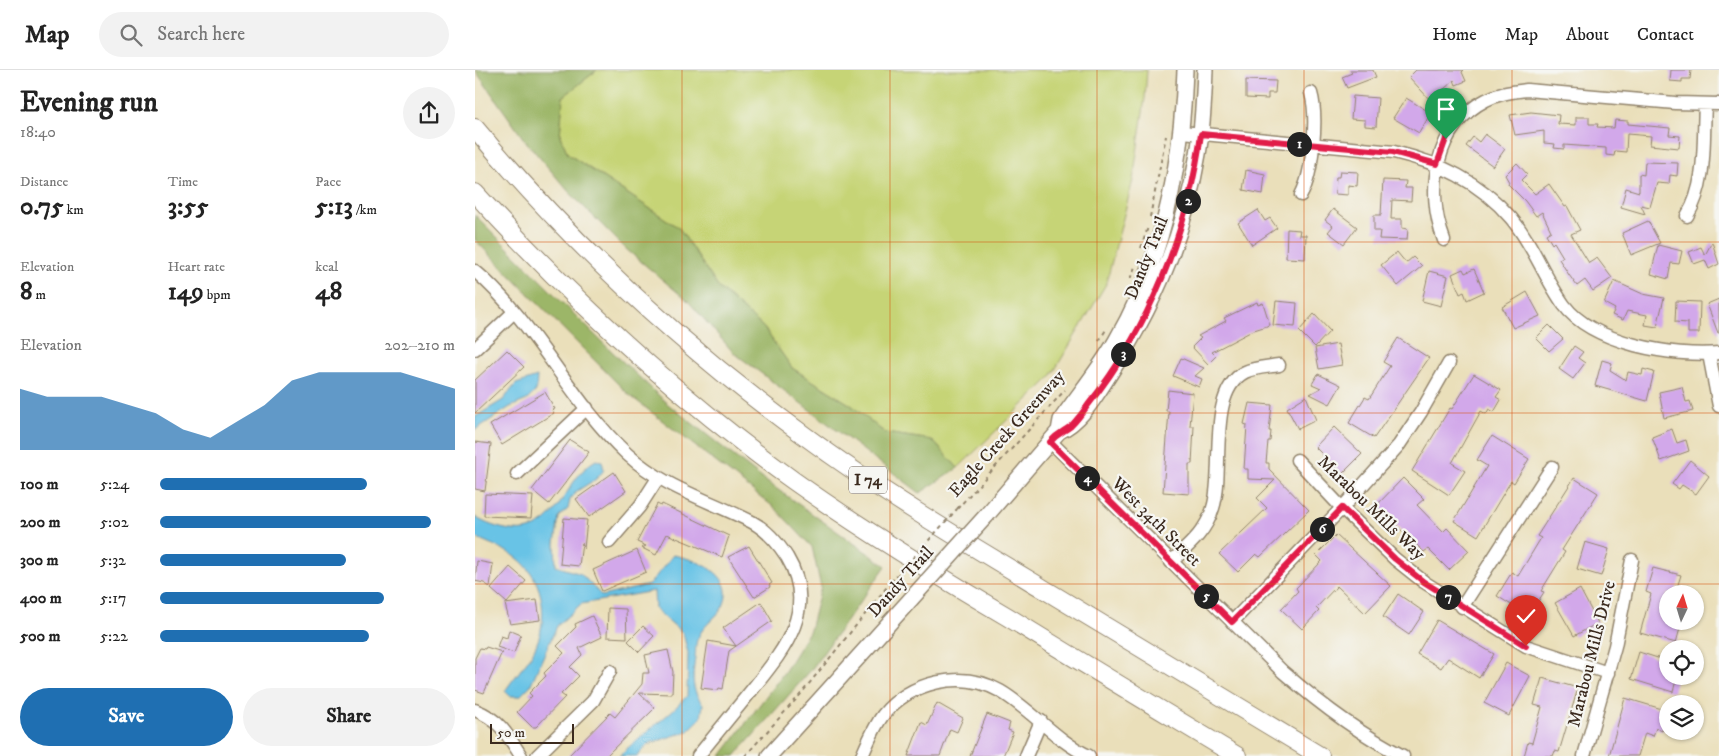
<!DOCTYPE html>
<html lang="en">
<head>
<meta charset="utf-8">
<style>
  body { margin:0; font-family:"IM FELL DW Pica",serif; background:#f2f2f2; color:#222; height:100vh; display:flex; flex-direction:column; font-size:19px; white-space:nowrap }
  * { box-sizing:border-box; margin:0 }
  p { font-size:16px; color:#767676 }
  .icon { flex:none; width:28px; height:28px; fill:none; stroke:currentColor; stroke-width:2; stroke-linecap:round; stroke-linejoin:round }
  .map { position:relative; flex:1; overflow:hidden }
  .sheet { display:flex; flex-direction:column; background:#fff; width:475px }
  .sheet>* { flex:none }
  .needle { width:32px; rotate:4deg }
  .fabs { position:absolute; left:1184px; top:515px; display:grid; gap:10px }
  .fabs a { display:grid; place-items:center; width:45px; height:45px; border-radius:50%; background:#fff; box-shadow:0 1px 4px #0004; font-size:25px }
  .scale { position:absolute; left:15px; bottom:12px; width:84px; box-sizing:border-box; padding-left:5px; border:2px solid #3b2a1e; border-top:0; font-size:14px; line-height:18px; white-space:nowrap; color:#3b2a1e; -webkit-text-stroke:4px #f6f6f2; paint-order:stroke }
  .pin { position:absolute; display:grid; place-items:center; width:42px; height:42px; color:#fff; margin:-51px -21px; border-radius:50% 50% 50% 0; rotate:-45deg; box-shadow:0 0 5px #0007 }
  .pin .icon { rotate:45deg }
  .km { position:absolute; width:25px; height:25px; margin:-12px; border-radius:50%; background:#222; color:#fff; font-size:14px; line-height:25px; text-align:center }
  .round { display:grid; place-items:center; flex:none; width:52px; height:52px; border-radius:26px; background:#f2f2f2 }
  .summary { display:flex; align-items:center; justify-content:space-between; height:85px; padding:0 20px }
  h1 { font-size:28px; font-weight:800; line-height:38px }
  .metrics { display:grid; grid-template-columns:repeat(3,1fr); gap:8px; height:85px; padding:5px 20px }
  .metrics div { display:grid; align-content:center }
  .metrics b { font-size:25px; font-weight:800 }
  .metrics small { font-size:14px; font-weight:400 }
  .metrics p { font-size:14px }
  .chart { height:140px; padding:10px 20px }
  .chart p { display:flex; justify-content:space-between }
  .chart svg { width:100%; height:90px; margin-top:5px; fill:#1f6fb2; opacity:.7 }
  .cta { display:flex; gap:10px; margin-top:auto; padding:10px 20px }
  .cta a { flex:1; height:58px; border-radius:30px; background:#1f6fb2; color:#fff; font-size:20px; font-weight:800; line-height:58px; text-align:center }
  .cta a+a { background:#f2f2f2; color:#222 }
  ul { padding:0 20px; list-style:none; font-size:16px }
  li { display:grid; grid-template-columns:80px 60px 1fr; align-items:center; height:38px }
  li i { height:12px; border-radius:6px; background:#1f6fb2 }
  header { display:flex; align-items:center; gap:30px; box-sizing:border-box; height:70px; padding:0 25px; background:#fff; border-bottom:1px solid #e0e0e0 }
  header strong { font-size:24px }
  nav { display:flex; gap:28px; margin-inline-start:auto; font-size:18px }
  .search { width:350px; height:45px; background:#f2f2f2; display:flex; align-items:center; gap:12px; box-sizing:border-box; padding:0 18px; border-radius:28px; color:#767676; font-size:19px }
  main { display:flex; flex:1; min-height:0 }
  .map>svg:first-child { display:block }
  .green { fill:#c6d476; stroke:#807f4a }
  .forest { fill:#9cb667; stroke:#6c7042 }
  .water { fill:#68c3e6; stroke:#527682 }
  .building { fill:#d2a8ea }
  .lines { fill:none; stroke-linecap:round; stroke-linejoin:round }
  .minor-casing { stroke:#92846c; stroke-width:15 }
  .major-casing { stroke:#92846c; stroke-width:18 }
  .highway-casing { stroke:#92846c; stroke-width:20 }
  .path { stroke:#92846c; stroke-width:2; stroke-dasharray:4 4; stroke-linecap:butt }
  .minor { stroke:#fff; stroke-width:12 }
  .major { stroke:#fff; stroke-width:15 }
  .highway { stroke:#fff; stroke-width:18 }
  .major-bridge-casing { stroke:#92846c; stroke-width:18; stroke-linecap:butt }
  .path-bridge { stroke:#92846c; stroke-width:2; stroke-dasharray:4 4; stroke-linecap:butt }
  .major-bridge { stroke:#fff; stroke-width:15 }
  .route-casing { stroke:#fff; stroke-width:10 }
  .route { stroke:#e11d48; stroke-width:6 }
  .grid { fill:none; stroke:#d7540e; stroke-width:1; stroke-opacity:0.55 }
  .labels { text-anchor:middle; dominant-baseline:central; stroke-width:4.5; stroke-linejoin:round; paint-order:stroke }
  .shield { fill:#f6f6f2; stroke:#73675e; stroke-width:1 }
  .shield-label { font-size:16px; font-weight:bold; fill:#3b2a1e }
  .street-label { font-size:18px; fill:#3b2a1e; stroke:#f6f6f2 }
</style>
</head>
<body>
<header>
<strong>Map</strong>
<div class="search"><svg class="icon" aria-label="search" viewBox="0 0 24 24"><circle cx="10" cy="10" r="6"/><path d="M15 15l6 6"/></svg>Search here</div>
<nav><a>Home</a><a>Map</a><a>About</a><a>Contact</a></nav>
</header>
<main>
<section class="sheet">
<div class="summary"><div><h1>Evening run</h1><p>18:40</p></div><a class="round"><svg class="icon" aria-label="share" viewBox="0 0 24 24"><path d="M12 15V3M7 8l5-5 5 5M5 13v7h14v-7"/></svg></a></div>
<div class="metrics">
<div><p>Distance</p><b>0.75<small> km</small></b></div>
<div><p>Time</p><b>3:55</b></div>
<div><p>Pace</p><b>5:13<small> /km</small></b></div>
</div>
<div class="metrics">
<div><p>Elevation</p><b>8<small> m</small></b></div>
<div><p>Heart rate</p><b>149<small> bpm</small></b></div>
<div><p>kcal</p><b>48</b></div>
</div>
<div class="chart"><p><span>Elevation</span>202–210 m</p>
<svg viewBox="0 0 160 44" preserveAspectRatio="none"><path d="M0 44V14L10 18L20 18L30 18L40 22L50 26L60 34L70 38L80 30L90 22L100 10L110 6L120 6L130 6L140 6L150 10L160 14V44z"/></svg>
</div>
<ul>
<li><b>100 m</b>5:24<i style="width:70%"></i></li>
<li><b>200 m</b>5:02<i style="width:92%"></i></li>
<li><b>300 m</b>5:32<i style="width:63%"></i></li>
<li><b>400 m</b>5:17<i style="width:76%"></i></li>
<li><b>500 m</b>5:22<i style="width:71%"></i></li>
</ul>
<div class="cta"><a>Save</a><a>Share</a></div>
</section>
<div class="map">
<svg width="1244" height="686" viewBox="0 0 1244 686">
  <rect width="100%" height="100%" fill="#f6f6f2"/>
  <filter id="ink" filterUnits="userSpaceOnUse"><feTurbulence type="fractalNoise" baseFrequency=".02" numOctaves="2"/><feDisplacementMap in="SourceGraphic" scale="10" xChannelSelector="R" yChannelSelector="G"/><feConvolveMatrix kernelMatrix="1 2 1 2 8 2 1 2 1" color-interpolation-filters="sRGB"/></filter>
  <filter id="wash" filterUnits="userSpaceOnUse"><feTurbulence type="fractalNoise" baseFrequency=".0096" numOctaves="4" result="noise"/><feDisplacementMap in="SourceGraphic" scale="20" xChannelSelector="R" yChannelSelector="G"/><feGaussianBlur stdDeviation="1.12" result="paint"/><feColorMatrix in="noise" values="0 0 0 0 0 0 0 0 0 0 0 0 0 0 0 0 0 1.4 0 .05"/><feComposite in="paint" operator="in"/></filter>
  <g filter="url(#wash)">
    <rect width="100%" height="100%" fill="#eadfba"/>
    <path class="green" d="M122 0H672L670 28 658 110 631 214 575 308 483 398 457 370 410 363 376 335 317 298 289 258 243 217 204 158 93 84 85 66 88 27Z"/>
    <path class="forest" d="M0 0H122L88 27 85 66 93 84 204 158 243 217 289 258 317 298 376 335 410 363 457 370 483 398 445 423 258 282 213 231 151 179 94 122 48 68Z
      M0 145 129 274 194 335 292 412 411 496 336 600 260 686H246L310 601 335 560 346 517 337 477 300 438 153 324 0 170Z"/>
    <path class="water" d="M62 307 61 321 52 330 35 337 0 360V347L28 330 41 314Z
      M121 390 127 391 129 400 121 409 102 421 95 430 93 439 84 447 80 473 81 496 106 504 127 526 174 515 198 485C221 489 261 504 249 534 244 547 228 554 223 568 220 573 221 581 220 587 218 606 215 619 228 634L226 648 213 661 173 674 162 686H144C166 665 192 648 212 626L213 583 208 563 180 539 179 521 106 534 82 556 55 616 45 626H35L30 621C38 609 47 599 55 587 75 556 72 510 41 487 29 479 13 473 0 467V447C11 454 23 458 36 460 85 466 88 408 121 390Z"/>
    <g id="blocks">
      <path class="building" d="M875 0H898L901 7 872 18 867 7 877 3Z
        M941 0H989L987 2 991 11 981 15 979 10 956 31 934 7Z
        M1196 0H1216L1215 9H1207V12L1195 11Z
        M771 10 801 11 800 23H793V29L771 28Z
        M878 26 903 28 901 57 890 56V50L876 49Z
        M931 28 956 43 944 63 918 48Z
        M1056 42 1084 45 1083 54 1101 55V47H1114V54H1123L1122 57 1139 58 1140 50 1153 51V54L1195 58 1194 65 1205 66 1204 78 1175 75 1176 66 1152 64 1151 82 1140 81 1139 86 1131 85V78L1089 75V79L1079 78 1080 74 1069 73V61L1040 65 1035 45Z
        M1010 64 1030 79 1018 96 991 76 998 67 1004 72Z
        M1170 92 1203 93 1202 106 1195 105 1194 114 1182 113 1175 137 1166 135 1170 144 1146 137 1151 118 1164 122V104L1169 105Z
        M1042 93 1052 104 1046 110 1060 124 1074 114 1090 137 1092 136 1105 160 1096 164 1114 193 1122 188 1137 208 1118 221 1110 210 1102 216 1094 205 1084 189 1088 187 1079 172 1077 174 1071 164 1076 161 1067 142 1061 146 1050 131 1033 114 1034 112 1030 105Z
        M771 100 790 104 788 124 768 120Z
        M865 101 883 102 882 116 873 115V125L860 124 861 107H864Z
        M908 110 931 111 930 118H937L936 131 917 130 916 149H927V158L933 159 932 170 904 169 905 161H899V145H906Z
        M858 139 882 157 869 174 853 162 858 156 850 150Z
        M783 140 790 151 795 148 802 158 777 175 763 153Z
        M1173 151 1185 173 1156 185 1147 163Z
        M812 159 825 160 824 165H831L830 189 811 188Z
        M1237 172 1244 194 1234 199 1230 190 1219 194 1214 182 1226 177 1230 185Z
        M1183 175 1207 181 1204 194 1196 193 1193 209 1176 204Z
        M922 182 931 193 938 187 947 196 923 216 906 195Z
        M988 199 990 203 999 199 1009 222 992 230 989 222 985 224 977 204Z
        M954 201 973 206 966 236 947 231Z
        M1139 211 1168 224 1189 228 1182 257 1170 255 1172 245 1152 241 1148 250 1137 245 1140 239 1129 233Z
        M1052 222 1065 246 1038 258 1027 237Z
        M1244 229V263H1243L1232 234Z
        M801 231 822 233 820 257 798 255Z
        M1201 231 1225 232 1224 263H1213V253L1200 252Z
        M782 232 783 235 788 233 795 255 779 260 737 282 741 286 733 294 717 277 726 268 723 266 751 251 749 248Z
        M839 244 855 261 840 277 824 261Z
        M1074 255 1088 269 1074 281 1061 268Z
        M923 268 954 288 899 368 874 353 890 327 894 329 915 296 908 292Z
        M863 274 867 295 844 299 840 278Z
        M1099 276 1108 282 1103 288 1110 293 1098 309 1084 299Z
        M32 280 49 297 0 343V310Z
        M706 288 729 298 720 306 727 309 724 317 698 306Z
        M1127 290 1137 293 1135 300 1151 310 1153 302 1167 305 1168 299 1179 302 1172 331 1120 316Z
        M843 304 866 315 855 334 835 324 846 318 837 314Z
        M999 304 1026 320 1021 327 1026 330 1019 342 1014 339 1011 344 1006 341 977 393 990 401 974 425 937 401 975 338 977 339Z
        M1207 317 1211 332 1215 331 1218 341 1189 348 1184 322Z
        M693 320 718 323 715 356H719L717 394H714V424L688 422 694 341H691Z
        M70 322 80 339 77 340 79 343 27 375 15 355Z
        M831 326 841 350 823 359 812 338Z
        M774 333 797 335 794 361H796L795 371H793L791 393H794V399L834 440 785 487 781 484 763 502 744 484 792 438 782 428 800 410 773 409V399H769L772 355 769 354Z
        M859 357 887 384 867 404 840 377Z
        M1197 359 1202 373 1211 370 1214 381 1186 391 1177 367Z
        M1017 366 1054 389 1039 413 1036 411 1003 466 979 451 1012 396 1002 390Z
        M95 370 114 382 74 434 57 420Z
        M0 372 16 374 10 421 0 419Z
        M1215 390 1234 406 1221 424 1207 415 1204 419 1197 414Z
        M139 402 151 421 114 447 101 429Z
        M928 408 949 429 942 435 968 462 972 458 994 481 974 500 953 479 949 482 901 436Z
        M1099 408 1123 423 1087 480 1090 482 1066 521 1069 522 1054 546 1022 526 1037 502 1043 506 1066 468 1062 466Z
        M10 424 58 426 56 448 9 446Z
        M182 434 186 436 187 434 254 466 247 487 192 464 181 485 167 478 171 476 162 472Z
        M89 448 112 450 109 479 107 473 104 496 85 494Z
        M861 465 916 516 890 543 862 516 841 538 844 541 827 559 806 539 823 521 821 518 847 491 841 485Z
        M1110 472 1134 479 1126 506 1102 499Z
        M274 476 297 513 294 515 295 517 279 527 253 487Z
        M162 480 171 502 127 521 118 500Z
        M2 491 18 494 15 517 9 513 0 511Z
        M35 497 51 511 32 533 16 519Z
        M1178 498 1206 505 1200 524H1192V551H1207L1201 573 1165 563 1176 524 1171 522Z
        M1105 519 1123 553 1099 566 1080 533Z
        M923 524 949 542 934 565 908 547Z
        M62 530 65 550 35 554 30 534Z
        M286 532 297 551 254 581 248 619 244 618 243 620 226 618 233 571 261 576 248 558Z
        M133 538 151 539 152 568 132 567Z
        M117 546 127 567 104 578 107 585 95 597 104 606 86 624 90 627 61 657H57L42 642 57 626 54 623 71 606 69 603 89 583 82 576 101 557 100 554Z
        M962 550 1019 584 1004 608 973 588 966 598 942 584Z
        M168 556 179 566 164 582 153 571Z
        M34 560 46 565 39 583 22 577 26 566 32 568Z
        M11 577 27 582 9 623 0 620V588L5 578 10 579Z
        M193 580 198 602 197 624 164 623 180 638 131 686H93L135 643 140 647 167 614 168 603H174L170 585Z
        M1164 582 1192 591V606H1202L1198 622 1156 609Z
        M1031 593 1055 606 1034 646 1009 633Z
        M1067 608 1103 618 1084 682 1080 681 1078 686H1049L1053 672 1057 673 1067 637 1059 635Z
        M1150 628 1187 639 1185 646 1191 648 1187 661 1181 658 1178 666 1170 663 1163 686H1134Z
        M462 633 488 648 482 662 475 659 465 686H433L446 652 452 655Z
        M512 644 535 653 533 660 538 662 528 686H495Z"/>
    </g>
  </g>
  <g filter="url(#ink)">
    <use href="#blocks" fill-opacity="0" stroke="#92846c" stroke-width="1"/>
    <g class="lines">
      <defs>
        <path id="minor" d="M707 62 919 82C965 93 1004 111 1036 148 1058 174 1069 207 1089 235 1118 274 1199 287 1244 283
          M826 125C838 103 843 47 836 23
          M1212 146C1232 114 1228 71 1230 34
          M969 170C950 120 960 56 1011 30 1024 23 1037 22 1052 20L1200 33 1244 34
          M0 201C61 253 94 330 152 384 189 418 234 430 277 452 292 460 303 473 312 487 344 540 308 581 276 621 258 643 241 664 223 686
          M0 279 39 242
          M1234 284 1244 336
          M575 371 808 602C845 634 884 664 928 686
          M822 390 867 438 920 489 949 512 1051 576 1133 603
          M42 404 112 338
          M134 472 165 436 183 408
          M696 492C713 476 731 462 738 438 750 402 731 322 770 302 780 297 793 297 804 295
          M987 537 1077 397
          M757 552 867 438 924 375 946 342 974 293
          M0 640C24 649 33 665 46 686
          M62 686 118 631 135 601
          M387 686C393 672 399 657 408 645 435 612 486 599 525 621 556 639 581 671 614 686
          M551 686 566 651
          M1109 686 1140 576 1157 490"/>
        <path id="major" d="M584 361 586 350C604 324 625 299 641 271 688 190 707 93 710 0
          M511 446 584 361C606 352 621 325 634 305 678 238 710 163 723 84 728 56 729 28 730 0
          M294 686 436 529"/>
        <path id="highway" d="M0 58C96 173 209 278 330 366 406 422 487 470 567 518 660 574 752 630 845 686
          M0 123C97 229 202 327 319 411 388 460 460 504 533 547 609 594 686 640 762 686"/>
      </defs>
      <use href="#minor" class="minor-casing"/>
      <use href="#major" class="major-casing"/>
      <use href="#highway" class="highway-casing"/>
      <path class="path" d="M675 147 691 66
        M666 178 673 157
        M655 209 660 197
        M624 271 632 258
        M482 439 590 320
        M270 686 325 625 416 512"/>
      <use href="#minor" class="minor"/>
      <use href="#major" class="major"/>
      <use href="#highway" class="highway"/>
      <defs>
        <path id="major-bridge" d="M436 529 511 446"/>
      </defs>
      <use href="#major-bridge" class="major-bridge-casing"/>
      <path class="path-bridge" d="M416 512 482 439"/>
      <use href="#major-bridge" class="major-bridge"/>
    </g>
  </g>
  <g class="lines" filter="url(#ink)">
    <defs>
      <path id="route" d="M971 69 962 94 918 82 726 64C713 161 674 259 613 335 608 342 602 350 596 356 588 362 583 363 575 372L757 552 867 438 920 489 949 512 1051 576"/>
    </defs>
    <use href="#route" class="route-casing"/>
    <use href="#route" class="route"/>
  </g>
  <path class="grid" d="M207 0V686M415 0V686M622 0V686M829 0V686M1037 0V686M0 172H1244M0 343H1244M0 514H1244"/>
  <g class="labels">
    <rect class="shield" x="374" y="396.5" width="38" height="27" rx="4"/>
    <g class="shield-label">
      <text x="393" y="410">I 74</text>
    </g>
    <g class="street-label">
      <text transform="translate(672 188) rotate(-68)">Dandy Trail</text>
      <text transform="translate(532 364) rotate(-48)">Eagle Creek Greenway</text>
      <text transform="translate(896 438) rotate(44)">Marabou Mills Way</text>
      <text transform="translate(681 452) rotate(45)">West 34th Street</text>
      <text transform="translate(426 512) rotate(-48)">Dandy Trail</text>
      <text transform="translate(1117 584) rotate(-76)">Marabou Mills Drive</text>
    </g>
  </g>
</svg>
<div class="fabs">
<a><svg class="needle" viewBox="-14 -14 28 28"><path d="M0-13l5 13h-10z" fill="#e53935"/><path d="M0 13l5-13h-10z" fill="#767676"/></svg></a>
<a><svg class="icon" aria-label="locate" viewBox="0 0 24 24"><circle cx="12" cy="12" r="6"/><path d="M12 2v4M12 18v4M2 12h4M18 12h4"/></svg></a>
<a><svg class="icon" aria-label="layers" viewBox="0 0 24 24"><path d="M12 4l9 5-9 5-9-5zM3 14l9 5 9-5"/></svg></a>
</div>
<div class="scale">50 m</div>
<div class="pin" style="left:971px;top:69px;background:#1e9e55"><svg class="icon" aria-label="arrive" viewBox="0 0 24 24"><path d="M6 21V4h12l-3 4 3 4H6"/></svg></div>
<div class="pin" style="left:1051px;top:576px;background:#d93025"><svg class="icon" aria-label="check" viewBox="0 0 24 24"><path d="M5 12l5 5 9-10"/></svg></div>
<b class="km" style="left:824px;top:74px">1</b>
<b class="km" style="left:713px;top:131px">2</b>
<b class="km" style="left:648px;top:284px">3</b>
<b class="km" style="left:612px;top:408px">4</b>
<b class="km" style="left:731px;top:526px">5</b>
<b class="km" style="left:847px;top:459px">6</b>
<b class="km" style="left:973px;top:527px">7</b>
</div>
</main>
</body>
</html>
